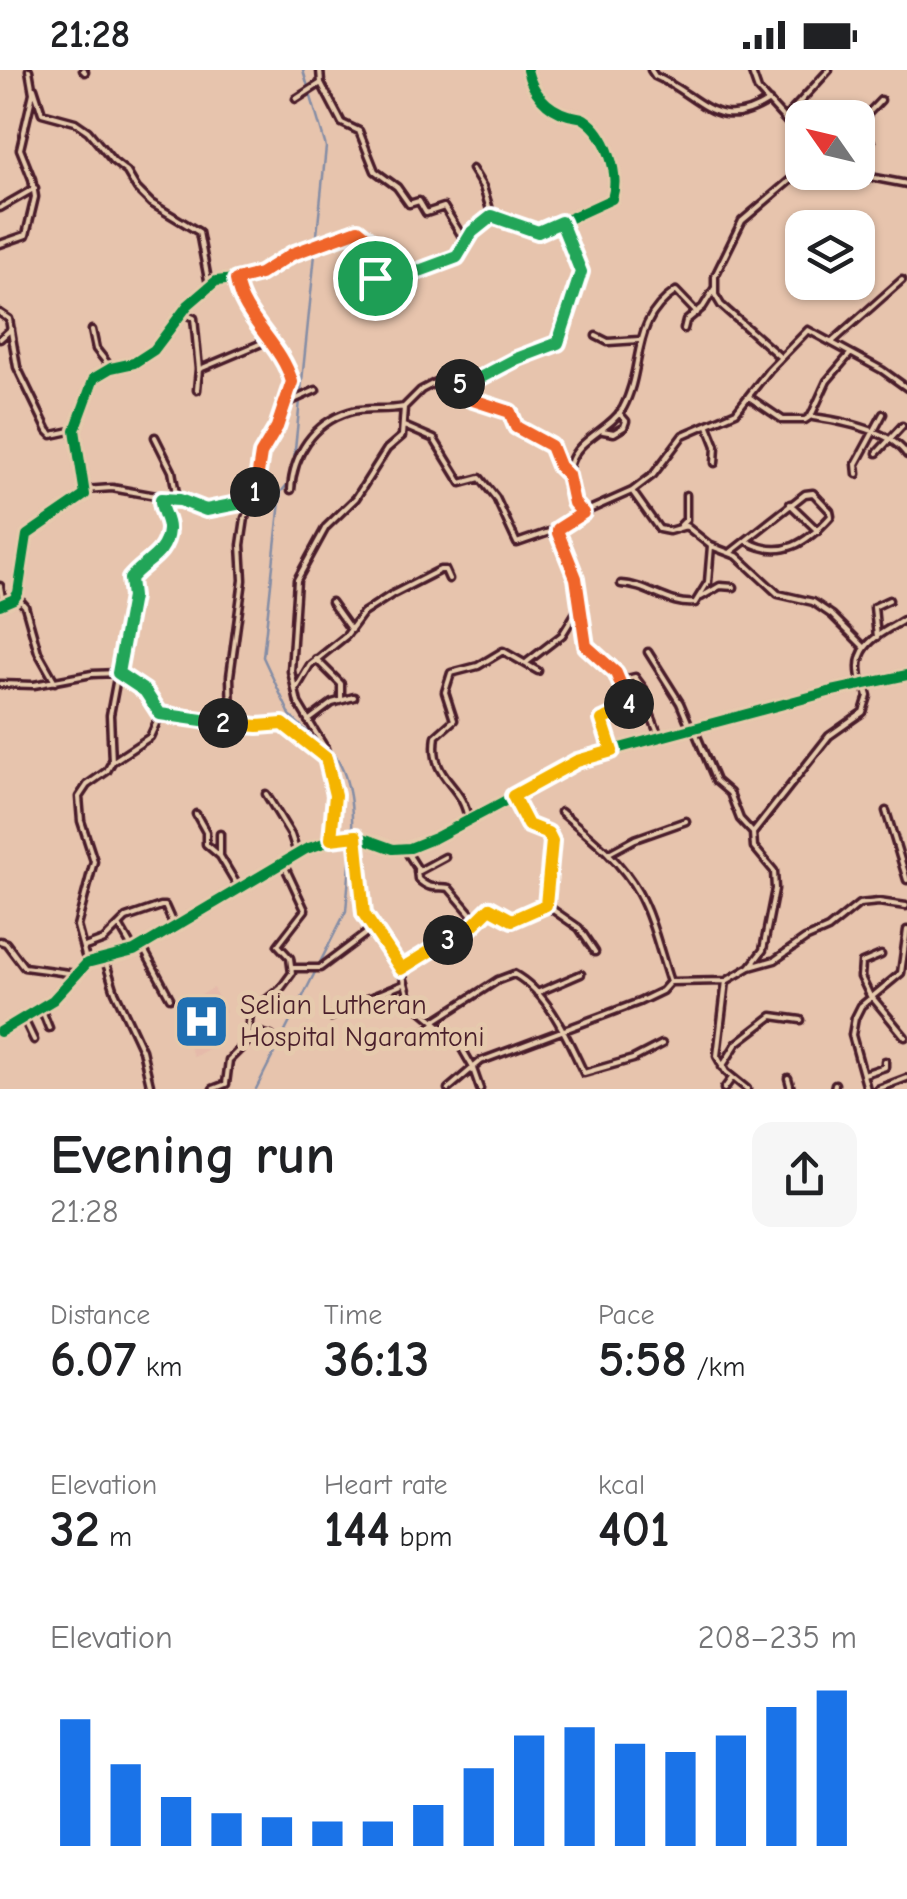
<!DOCTYPE html>
<html lang="en">
<head>
<meta charset="utf-8">
<style>
  body { margin:0; font-family:"Comic Neue",sans-serif; background:#f6f6f6; color:#202124; height:100vh; display:flex; flex-direction:column; font-size:38px; white-space:nowrap }
  * { box-sizing:border-box; margin:0 }
  p { font-size:32px; color:#757577 }
  .icon { flex:none; width:55px; height:55px; fill:none; stroke:currentColor; stroke-width:2; stroke-linecap:round; stroke-linejoin:round }
  .map { position:relative; height:1019px; overflow:hidden }
  .drawer { display:flex; flex-direction:column; background:#fff; flex:1 }
  .drawer>* { flex:none }
  .needle { width:65px; rotate:304deg }
  .controls { position:absolute; left:785px; top:30px; display:grid; gap:20px }
  .controls a { display:grid; place-items:center; width:90px; height:90px; border-radius:20px; background:#fff; box-shadow:0 2px 8px #0004; font-size:50px }
  .pin { position:absolute; display:grid; place-items:center; width:85px; height:85px; color:#fff; margin:-42px; border:5px solid #fff; border-radius:50%; box-shadow:0 2px 10px #0007 }
  .km { position:absolute; width:50px; height:50px; margin:-25px; border-radius:50%; background:#222; color:#fff; font-size:28px; line-height:50px; text-align:center }
  .round { display:grid; place-items:center; flex:none; width:105px; height:105px; border-radius:20px; background:#f6f6f6 }
  .head { display:flex; align-items:center; justify-content:space-between; height:170px; padding:0 50px }
  h1 { font-size:55px; font-weight:700; line-height:75px }
  .stats { display:grid; grid-template-columns:repeat(3,1fr); gap:15px; height:170px; padding:10px 50px }
  .stats div { display:grid; align-content:center }
  .stats b { font-size:50px; font-weight:700 }
  .stats small { font-size:28px; font-weight:400 }
  .stats p { font-size:28px }
  .chart { height:280px; padding:20px 50px }
  .chart p { display:flex; justify-content:space-between }
  .chart svg { width:100%; height:180px; margin-top:10px; stroke:#1a73e8; stroke-width:6 }
  .status { display:flex; justify-content:space-between; align-items:center; height:70px; padding:0 50px; background:#fff; direction:ltr }
  .status svg { height:28px; fill:currentColor }
  .map>svg:first-child { display:block }
  .built { fill:#e5baaa }
  .lines { fill:none; stroke-linecap:round; stroke-linejoin:round }
  .stream { stroke:#858da5; stroke-width:2.5 }
  .street-casing { stroke:#4a1f2b; stroke-width:11 }
  .street { stroke:#e6caad; stroke-width:4 }
  .cycleway-casing { stroke:#e6caad; stroke-width:16 }
  .cycleway { stroke:#00873e; stroke-width:10 }
  .split-1-casing { stroke:#fff; stroke-width:20 }
  .split-2-casing { stroke:#fff; stroke-width:20 }
  .split-3-casing { stroke:#fff; stroke-width:20 }
  .split-4-casing { stroke:#fff; stroke-width:20 }
  .split-5-casing { stroke:#fff; stroke-width:20 }
  .split-6-casing { stroke:#fff; stroke-width:20 }
  .split-1 { stroke:#f0652b; stroke-width:12 }
  .split-2 { stroke:#22a559; stroke-width:12 }
  .split-3 { stroke:#f5b400; stroke-width:12 }
  .split-4 { stroke:#f5b400; stroke-width:12 }
  .split-5 { stroke:#f0652b; stroke-width:12 }
  .split-6 { stroke:#22a559; stroke-width:12 }
  .labels { text-anchor:middle; dominant-baseline:central; stroke-width:10; stroke-linejoin:round; paint-order:stroke }
  .poi-label { font-size:28px; fill:#4a1f2b; stroke:#e6caad; text-anchor:start }
</style>
</head>
<body>
<div class="status"><b>21:28</b><svg viewBox="0 0 49 12"><path d="M0 12V9h3v3zM5 12V6h3v6zM10 12V3h3v9zM15 12V0h3v12zM26 1h20v11H26zM47 4h2v5h-2z"/></svg></div>
<div class="map">
<svg width="907" height="1019" viewBox="0 0 907 1019">
  <rect width="100%" height="100%" fill="#e7c4ad"/>
  <filter id="ink" filterUnits="userSpaceOnUse"><feTurbulence type="fractalNoise" baseFrequency=".01" numOctaves="2"/><feDisplacementMap in="SourceGraphic" scale="20" xChannelSelector="R" yChannelSelector="G"/><feConvolveMatrix kernelMatrix="1 2 1 2 8 2 1 2 1" color-interpolation-filters="sRGB"/></filter>
  <g filter="url(#ink)">
    <path class="built" d="M213 918 226 942 217 948 224 962 212 968 215 975 194 987 182 962 186 954 177 940Z"/>
    <g class="lines">
      <path class="stream" d="M303 0 326 77 294 389 290 411 281 422 263 587 291 647 321 674
        M329 681C349 696 353 738 352 761
        M256 1019 346 841 352 769"/>
      <defs>
        <path id="street" d="M83 0 85 2
          M320 0 321 13 342 53 359 61 375 101 397 117 409 134 419 131 426 143 444 137 466 173
          M651 0 655 6C701 26 716 65 769 31
          M751 0 758 20 802 68
          M34 18 42 43 75 52 88 61 113 91 127 102 137 119 151 133 199 162 209 215
          M296 29 321 13
          M786 47 829 0
          M858 54 881 30
          M858 63 871 72
          M472 99 483 117 492 146
          M844 102 907 114
          M0 138 35 118
          M0 174 26 165 35 127 32 109 20 79 33 23 29 0
          M0 243 9 249 17 297 48 361 52 365 75 360
          M182 243 194 248 199 299 197 320
          M684 259 686 251 703 237 714 219
          M92 260 96 279 111 298
          M596 266 608 272 639 270
          M0 269 11 259
          M832 272 902 210
          M780 287 721 235 715 225V206L742 151 802 100
          M200 299 269 270
          M459 314 470 329 510 342 516 357 551 376 560 398 568 405
          M749 327 783 350H805L811 346 827 311 850 284
          M287 333 316 320
          M813 347C841 351 891 360 907 385
          M404 356 434 369 461 413 480 408 496 428 517 473 558 459 589 440 632 421 653 405 683 365 736 342 769 300 808 260 882 300 907 318
          M708 356 716 376 715 393
          M603 361 614 363 624 357 626 351 619 343
          M155 367 172 401 177 429
          M877 383 902 356
          M857 404 856 394 883 344
          M85 420 112 418 156 426 161 429V442L169 457 161 482 130 509 132 527 110 645 112 692 107 701 87 715 79 727 81 751 94 791 77 856 87 893
          M291 420C293 385 313 353 349 342 366 337 386 341 404 337
          M632 421 659 459 669 461 686 456 711 476 737 486 778 524 813 532 832 545 865 578
          M161 429H180L206 441 252 431
          M790 434 818 461
          M583 443C570 431 565 411 570 394 578 368 610 360 623 338 645 297 629 252 676 221L697 243
          M681 455 686 450V425
          M731 482 805 424 813 423 830 441 831 446C808 472 782 491 747 471
          M621 514C648 515 669 536 695 533L708 512 711 476
          M0 516 3 534
          M16 526 25 536 38 582 55 612
          M701 527 720 516 734 517
          M331 532 351 560
          M0 535 14 529 18 523 27 465 85 425 75 360 94 308 111 298 134 293 154 280 188 235 216 211 253 207 284 187 357 160 369 169 375 208 381 212 392 211 457 187 472 162 490 147 542 161 612 129C620 104 607 64 584 49 581 47 572 46 568 45 546 39 532 21 527 0
          M580 536 583 543 587 575 594 586 616 603 628 630 624 640 602 650 613 681
          M877 567 874 537 889 530
          M648 582 680 633 691 659
          M316 589 341 614V629
          M527 592 562 565 580 536 577 508 561 476 558 459
          M623 610 635 607 644 619 647 636 660 668
          M0 614 34 615 92 604 118 603 145 621 160 644 259 656 283 654 327 688
          M862 614C849 576 879 565 907 548
          M297 617 310 595 346 566 363 543 391 525 440 500H445L449 509
          M308 651 332 633 354 627
          M231 653 230 606 243 510 241 475 245 448 255 424 261 384 281 347 291 312C282 275 242 248 236 210
          M694 659 716 711 730 723 740 749 753 763 754 777 774 801 775 819 763 880 750 897
          M112 692 150 667 160 645
          M266 724 291 765 297 783
          M886 741 907 810
          M561 742C589 766 620 789 638 822 653 849 660 883 670 912
          M196 744 206 762V774L220 786
          M468 750C463 712 429 711 436 666L454 650 445 622 451 603 478 596 503 581 538 601
          M753 763 829 666 863 642 868 626 865 615
          M220 764V786L239 818
          M355 766 364 844 401 899 410 931 457 970 472 996 480 1019
          M331 767 334 714 325 678 298 633 291 601 297 510 326 457 356 428 387 379 402 366 404 337 421 320 438 311 469 313 515 289 559 273 581 202 561 152
          M405 779 419 801 445 787
          M609 783 635 769 686 751
          M417 800 418 809C432 822 437 815 449 818L477 851
          M546 835 579 858 595 882
          M119 855 134 881
          M0 871 6 873 24 897 76 904
          M142 876 170 928
          M85 877 104 870 126 848 161 836H165L174 856
          M105 890 115 922 142 980 151 1019
          M292 898H320L372 859
          M401 899 444 872 465 863 490 838 512 850 546 835 552 771 548 763 528 755 513 727
          M726 911 717 986 726 1002 747 1019
          M537 923 581 904
          M872 927 905 967
          M871 928 861 907 862 893 881 885
          M41 938 49 958
          M331 947 354 934 404 914
          M24 949 34 970
          M434 951 498 910 514 904C549 923 568 970 584 1003L633 989 662 974
          M0 962 53 930 87 893 134 881 306 779 345 766 360 767 393 779 410 778 435 768 590 686 832 621 907 605
          M417 971 435 953
          M247 972 257 962 271 966
          M722 997 737 973 772 946 801 950
          M864 1004 885 997V991
          M788 1008 791 1019
          M213 1019 226 1014 229 990 247 972 250 943 281 918 292 903 290 888 278 875 305 840 284 795
          M448 1019 481 991 639 932 662 921 670 912 726 911 750 897 775 890 805 869 828 859 859 834 879 832 906 836
          M724 1019 732 1008
          M834 1019 835 1014
          M867 1019 852 965 855 948 861 936 901 903 907 860
          M878 1019 907 1008"/>
      </defs>
      <use href="#street" class="street-casing"/>
      <use href="#street" class="street"/>
      <defs>
        <path id="cycleway" d="M0 535 14 529 18 523 27 465 85 425 75 360 94 308 111 298 134 293 154 280 188 235 216 211 253 207 284 187 357 160 369 169 375 208 381 212 392 211 457 187 472 162 490 147 542 161 612 129C620 104 607 64 584 49 581 47 572 46 568 45 546 39 532 21 527 0
          M0 962 53 930 87 893 134 881 306 779 345 766 360 767 393 779 410 778 435 768 590 686 832 621 907 605"/>
      </defs>
      <use href="#cycleway" class="cycleway-casing"/>
      <use href="#cycleway" class="cycleway"/>
    </g>
  </g>
  <g class="lines" filter="url(#ink)">
    <defs>
      <path id="split-1" d="M255 422 261 384 277 357 292 312C282 274 242 248 236 210L260 204 292 184 358 160 369 169 375 208"/>
      <path id="split-2" d="M223 653 160 644 145 621 118 603 132 527 130 509C144 491 166 486 168 460 169 449 160 441 161 429L180 430 206 440 252 431 255 422"/>
      <path id="split-3" d="M223 653 258 656 283 654 326 688 335 725 331 769 356 766 364 844 401 899 448 870"/>
      <path id="split-4" d="M448 870 465 863 490 838 512 850 546 835 552 771 548 763 528 755 513 726 577 691 612 681 602 650 624 640 629 634"/>
      <path id="split-5" d="M460 314 470 329 510 342 516 357 551 376 559 396 568 405 574 433 583 443 558 459V463L576 508 586 576 616 603 629 634"/>
      <path id="split-6" d="M375 208 392 211 457 187 472 162 492 146 538 162 561 152 581 202 558 273 516 289 474 311 460 314"/>
    </defs>
    <use href="#split-1" class="split-1-casing"/>
    <use href="#split-2" class="split-2-casing"/>
    <use href="#split-3" class="split-3-casing"/>
    <use href="#split-4" class="split-4-casing"/>
    <use href="#split-5" class="split-5-casing"/>
    <use href="#split-6" class="split-6-casing"/>
    <use href="#split-1" class="split-1"/>
    <use href="#split-2" class="split-2"/>
    <use href="#split-3" class="split-3"/>
    <use href="#split-4" class="split-4"/>
    <use href="#split-5" class="split-5"/>
    <use href="#split-6" class="split-6"/>
  </g>
  <defs>
    <symbol id="hospital-square" viewBox="-11 -11 22 22"><rect x="-9" y="-9" width="18" height="18" rx="4" fill="#1f6fb2" stroke="#e6caad"/><path d="M-5-5h3v3.5h4V-5h3V5h-3V1.5h-4V5h-3Z" fill="#fff"/></symbol>
  </defs>
  <g fill-rule="evenodd">
    <use href="#hospital-square" x="170" y="920" width="63" height="63"/>
  </g>
  <g class="labels">
    <g class="poi-label">
      <text x="240" y="935">Selian Lutheran<tspan x="240" dy="32">Hospital Ngaramtoni</tspan></text>
    </g>
  </g>
</svg>
<div class="controls">
<a><svg class="needle" viewBox="-14 -14 28 28"><path d="M0-13l5 13h-10z" fill="#e53935"/><path d="M0 13l5-13h-10z" fill="#757577"/></svg></a>
<a><svg class="icon" aria-label="layers" viewBox="0 0 24 24"><path d="M12 4l9 5-9 5-9-5zM3 14l9 5 9-5"/></svg></a>
</div>
<div class="pin" style="left:375px;top:208px;background:#1e9e55"><svg class="icon" aria-label="arrive" viewBox="0 0 24 24"><path d="M6 21V4h12l-3 4 3 4H6"/></svg></div>
<b class="km" style="left:255px;top:422px">1</b>
<b class="km" style="left:223px;top:653px">2</b>
<b class="km" style="left:448px;top:870px">3</b>
<b class="km" style="left:629px;top:634px">4</b>
<b class="km" style="left:460px;top:314px">5</b>
</div>
<section class="drawer">
<div class="head"><div><h1>Evening run</h1><p>21:28</p></div><a class="round"><svg class="icon" aria-label="share" viewBox="0 0 24 24"><path d="M12 15V3M7 8l5-5 5 5M5 13v7h14v-7"/></svg></a></div>
<div class="stats">
<div><p>Distance</p><b>6.07<small> km</small></b></div>
<div><p>Time</p><b>36:13</b></div>
<div><p>Pace</p><b>5:58<small> /km</small></b></div>
</div>
<div class="stats">
<div><p>Elevation</p><b>32<small> m</small></b></div>
<div><p>Heart rate</p><b>144<small> bpm</small></b></div>
<div><p>kcal</p><b>401</b></div>
</div>
<div class="chart"><p><span>Elevation</span>208–235 m</p>
<svg viewBox="0 0 160 44" preserveAspectRatio="none"><path d="M5 44V13M15 44V24M25 44V32M35 44V36M45 44V37M55 44V38M65 44V38M75 44V34M85 44V25M95 44V17M105 44V15M115 44V19M125 44V21M135 44V17M145 44V10M155 44V6"/></svg>
</div>
</section>
</body>
</html>
